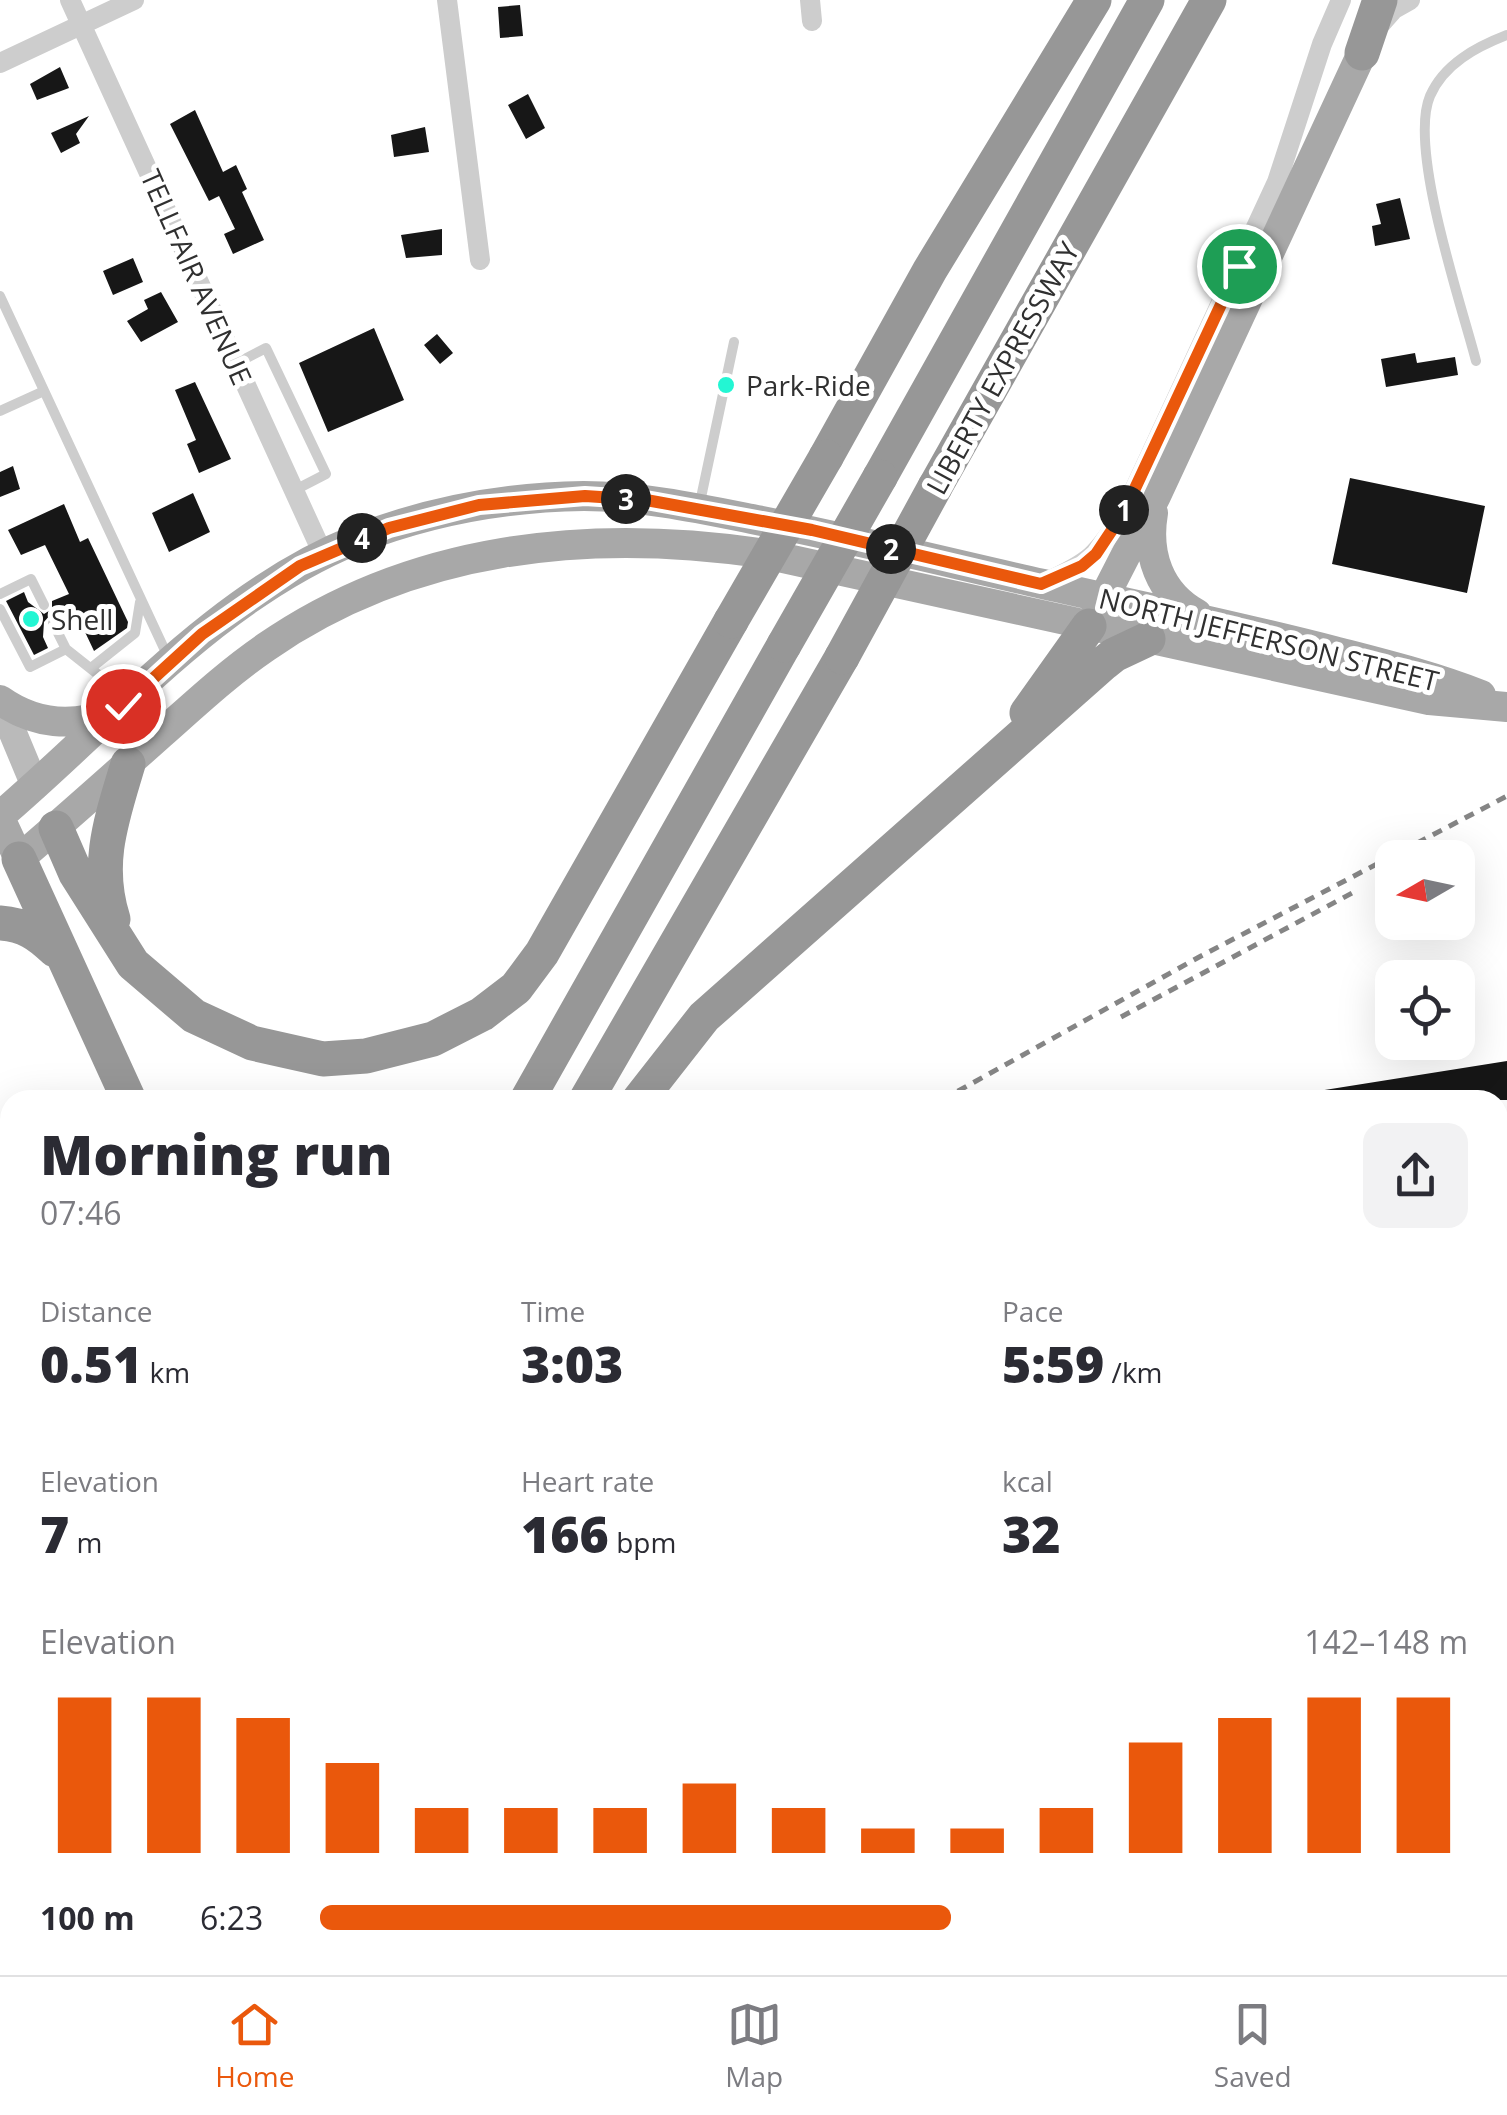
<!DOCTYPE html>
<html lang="en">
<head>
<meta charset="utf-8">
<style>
  body { margin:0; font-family:"Open Sans",sans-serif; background:#f2f2f3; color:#2b2b33; height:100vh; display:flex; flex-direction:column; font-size:38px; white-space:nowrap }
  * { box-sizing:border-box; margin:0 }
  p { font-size:32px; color:#7c7c81 }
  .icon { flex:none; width:55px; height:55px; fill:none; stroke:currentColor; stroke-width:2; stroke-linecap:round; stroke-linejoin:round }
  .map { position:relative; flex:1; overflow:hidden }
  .side { position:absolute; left:0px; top:1090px; width:1508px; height:885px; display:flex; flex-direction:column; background:#fff; border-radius:30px 30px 0 0; box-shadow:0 10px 40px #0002 }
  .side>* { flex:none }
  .needle { width:65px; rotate:261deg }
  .controls { position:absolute; left:1375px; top:840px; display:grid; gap:20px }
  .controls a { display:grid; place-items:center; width:100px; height:100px; border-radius:20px; background:#fff; box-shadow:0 10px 40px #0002; font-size:50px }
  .pin { position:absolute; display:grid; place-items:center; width:85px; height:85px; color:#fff; margin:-42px; border:5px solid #fff; border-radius:50%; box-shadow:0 2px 10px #0007 }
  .km { position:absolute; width:50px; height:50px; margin:-25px; border-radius:50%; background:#222; color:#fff; font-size:28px; line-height:50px; text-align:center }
  .round { display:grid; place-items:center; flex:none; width:105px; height:105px; border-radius:20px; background:#f2f2f3 }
  .summary { display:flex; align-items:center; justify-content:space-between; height:170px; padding:0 40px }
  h1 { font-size:55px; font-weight:800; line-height:75px }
  .figures { display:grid; grid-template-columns:repeat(3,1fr); gap:15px; height:170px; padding:10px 40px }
  .figures div { display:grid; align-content:center }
  .figures b { font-size:50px; font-weight:800 }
  .figures small { font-size:28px; font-weight:400 }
  .figures p { font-size:28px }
  .chart { height:280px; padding:20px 40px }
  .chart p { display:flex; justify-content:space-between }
  .chart svg { width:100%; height:180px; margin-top:10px; stroke:#ea580c; stroke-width:6 }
  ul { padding:0 40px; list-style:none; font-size:32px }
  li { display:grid; grid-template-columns:160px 120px 1fr; align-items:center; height:75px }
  li i { height:25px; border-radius:12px; background:#ea580c }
  .dock { display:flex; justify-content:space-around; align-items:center; height:140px; border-top:2px solid #e1e1e2; background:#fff; font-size:28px; color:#7c7c81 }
  .dock a { display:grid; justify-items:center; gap:5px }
  .dock .active { color:#ea580c }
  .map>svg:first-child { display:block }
  .building { fill:#171717 }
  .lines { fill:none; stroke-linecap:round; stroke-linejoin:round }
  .lane { stroke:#cdcdcd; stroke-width:10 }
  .street { stroke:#cdcdcd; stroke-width:20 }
  .secondary { stroke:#bababa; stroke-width:28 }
  .primary { stroke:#a8a8a8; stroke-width:30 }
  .highway { stroke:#979797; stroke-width:35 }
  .rail { stroke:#858585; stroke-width:5; stroke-dasharray:10 8; stroke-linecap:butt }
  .highway-bridge { stroke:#979797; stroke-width:35 }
  .route-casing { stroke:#fff; stroke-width:20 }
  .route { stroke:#ea580c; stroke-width:12 }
  .poi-dot { fill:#23f6d3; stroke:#fff; stroke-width:4 }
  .labels { text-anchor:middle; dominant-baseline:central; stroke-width:10; stroke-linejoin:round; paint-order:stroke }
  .street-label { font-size:28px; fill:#303030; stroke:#fff }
  .poi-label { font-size:28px; fill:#303030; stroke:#fff; text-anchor:start }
</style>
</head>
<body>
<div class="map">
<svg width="1507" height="1975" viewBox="0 0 1507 1975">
  <rect width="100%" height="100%" fill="#fff"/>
  <path class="building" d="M520 5 523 36 500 38 498 7Z
    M60 67 69 88 37 100 30 84Z
    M528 94 545 128 526 139 508 105Z
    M195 110 223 172 236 165 247 189 242 192 264 240 233 254 224 234 235 229 219 196 209 201 170 124Z
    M89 116 76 134 80 143 61 153 51 133Z
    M425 127 429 152 394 157 391 135Z
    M1400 198 1410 239 1375 246 1372 226 1381 224 1376 204Z
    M442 229V255L406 258 401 235Z
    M133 258 143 282 113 295 103 271Z
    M161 292 178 322 141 342 127 321 148 309 144 300Z
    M374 328 404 400 328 432 299 363Z
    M437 334 453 353 440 364 424 345Z
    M1415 353 1417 363 1455 357 1458 375 1386 387 1381 359Z
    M195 382 231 459 199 473 187 444 196 440 175 390Z
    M13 466 20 489 0 497V472Z
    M1350 478 1485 506 1467 593 1332 564Z
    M193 493 210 532 169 552 152 513Z
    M64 504 80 542 88 538 128 622 127 628 94 651 76 613 61 620 50 615 44 622 43 637 48 648 34 655 6 601 24 592 28 602 44 614 52 609V601L69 594 45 545 21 555 8 530Z
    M1507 1061V1100H1313L1312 1092Z"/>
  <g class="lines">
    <path class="lane" d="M0 296 168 657
      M1476 361C1461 303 1408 148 1430 96 1444 64 1476 47 1507 35
      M237 363 266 348 326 474 295 490
      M0 411 44 391
      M699 507 734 342
      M0 594 31 579 44 605
      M0 609 30 667 66 649 53 623
      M66 649 124 695
      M91 668 135 633 140 602
      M1498 1400 1507 1399
      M1498 1464 1507 1462
      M1498 1579 1507 1577
      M1498 1820 1507 1818
      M723 1965 731 1967 737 1975
      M586 1975 655 1965"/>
    <path class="street" d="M70 0 323 554
      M447 0 480 260
      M810 0 812 21
      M1379 26 1394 9 1410 0
      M0 63 134 0
      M1044 583C1090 562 1097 556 1124 512L1277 182 1322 44 1341 0
      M1498 1904 1507 1902
      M999 1975 1069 1965"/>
    <path class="secondary" d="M0 702 35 786"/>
    <path class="primary" d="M1153 513C1146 554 1159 593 1197 614
      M1095 615 1156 496 1362 53
      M0 700C34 724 73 728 112 712
      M0 816C113 720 215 597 355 540 428 511 506 497 584 496 640 496 697 508 752 519 849 538 946 562 1043 584 1140 606 1238 626 1334 651 1384 664 1433 676 1481 695
      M0 818 19 859C67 818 114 776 161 734 195 704 228 673 266 647 412 546 588 528 760 553L1429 700 1507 707"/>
    <path class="highway" d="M1362 53 1380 0
      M826 457 930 270 1094 0
      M880 477 1147 0
      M935 487 1209 0
      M1027 713 1089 626
      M56 828 76 874 133 964 194 1016 252 1043 323 1059 366 1056 433 1039 482 1014 516 988 542 953 731 621
      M19 859 129 1100
      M113 919C95 863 112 818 128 764
      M0 923C25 925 37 933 55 950
      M527 1100 784 645
      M586 1100 842 657
      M639 1100 704 1017 1104 663 1114 655 1148 639
      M2 1975 10 1960
      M35 1975 41 1965
      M97 1975 103 1965"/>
    <path class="rail" d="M1121 1017 1354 892
      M942 1100 1201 956 1507 796
      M0 1616 10 1611"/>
    <path class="highway-bridge" d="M731 621 826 457
      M784 645 880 477
      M842 657 935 487"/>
  </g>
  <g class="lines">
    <defs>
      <path id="route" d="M123 706 202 634 300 566 389 528 479 505 585 496 646 500 812 530 1041 584 1082 566 1096 554 1124 512 1239 266"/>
    </defs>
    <use href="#route" class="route-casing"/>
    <use href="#route" class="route"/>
  </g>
  <g class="poi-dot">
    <circle cx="726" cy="385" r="10"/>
    <circle cx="31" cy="619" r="10"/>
  </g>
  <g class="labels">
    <g class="street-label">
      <text transform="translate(197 277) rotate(66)">TELLFAIR AVENUE</text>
      <text transform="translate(1002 368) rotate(-61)">LIBERTY EXPRESSWAY</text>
      <text transform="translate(1269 639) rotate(14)">NORTH JEFFERSON STREET</text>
    </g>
    <g class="poi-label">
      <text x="746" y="385">Park-Ride</text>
      <text x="51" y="619">Shell</text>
    </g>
  </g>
</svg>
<div class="controls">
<a><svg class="needle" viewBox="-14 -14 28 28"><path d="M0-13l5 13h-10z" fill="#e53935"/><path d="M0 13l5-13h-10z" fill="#7c7c81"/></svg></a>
<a><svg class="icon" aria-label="locate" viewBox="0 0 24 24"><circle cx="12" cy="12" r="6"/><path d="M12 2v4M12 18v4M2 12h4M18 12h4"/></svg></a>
</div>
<div class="pin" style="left:1239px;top:266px;background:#1e9e55"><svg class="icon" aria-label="arrive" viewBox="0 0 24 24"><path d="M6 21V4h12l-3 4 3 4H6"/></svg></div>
<div class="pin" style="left:123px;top:706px;background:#d93025"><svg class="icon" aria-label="check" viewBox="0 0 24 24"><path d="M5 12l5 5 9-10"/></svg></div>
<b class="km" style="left:1124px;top:510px">1</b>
<b class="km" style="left:891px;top:549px">2</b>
<b class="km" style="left:626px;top:499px">3</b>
<b class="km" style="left:362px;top:538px">4</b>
<section class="side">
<div class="summary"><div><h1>Morning run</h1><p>07:46</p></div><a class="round"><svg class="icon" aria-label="share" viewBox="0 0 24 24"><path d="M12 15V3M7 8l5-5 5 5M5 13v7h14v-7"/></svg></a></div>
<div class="figures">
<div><p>Distance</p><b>0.51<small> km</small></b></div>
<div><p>Time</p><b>3:03</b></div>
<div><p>Pace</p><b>5:59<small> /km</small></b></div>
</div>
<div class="figures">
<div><p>Elevation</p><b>7<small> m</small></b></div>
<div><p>Heart rate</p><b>166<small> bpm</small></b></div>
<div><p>kcal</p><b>32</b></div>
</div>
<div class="chart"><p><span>Elevation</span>142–148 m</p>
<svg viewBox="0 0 160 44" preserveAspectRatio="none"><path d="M5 44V6M15 44V6M25 44V11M35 44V22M45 44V33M55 44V33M65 44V33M75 44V27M85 44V33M95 44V38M105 44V38M115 44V33M125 44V17M135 44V11M145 44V6M155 44V6"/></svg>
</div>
<ul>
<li><b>100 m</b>6:23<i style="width:55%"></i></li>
</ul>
</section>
</div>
<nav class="dock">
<a class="active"><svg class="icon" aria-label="home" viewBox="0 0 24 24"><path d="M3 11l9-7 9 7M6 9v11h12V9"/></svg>Home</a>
<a><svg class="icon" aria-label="map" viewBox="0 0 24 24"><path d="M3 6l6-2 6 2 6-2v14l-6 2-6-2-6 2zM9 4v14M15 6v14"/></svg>Map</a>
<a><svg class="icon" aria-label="saved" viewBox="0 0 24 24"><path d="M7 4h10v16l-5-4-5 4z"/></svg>Saved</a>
</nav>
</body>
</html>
